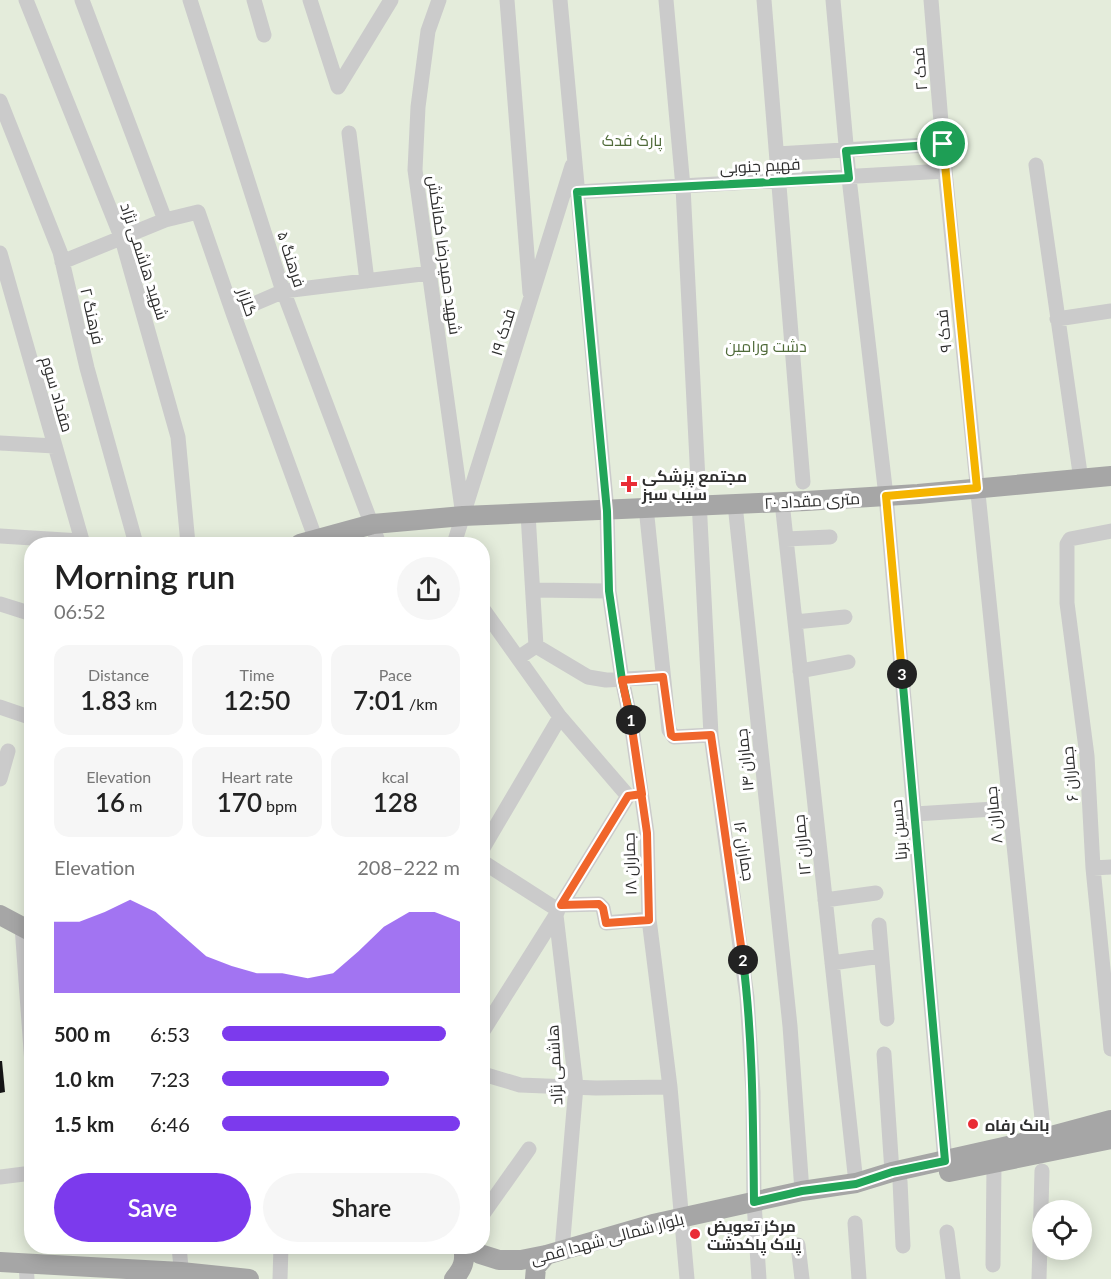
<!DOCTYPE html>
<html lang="en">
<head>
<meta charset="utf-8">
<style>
  body { margin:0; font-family:Lato,Cairo,sans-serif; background:#f6f6f6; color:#222; height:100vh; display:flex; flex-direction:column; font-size:22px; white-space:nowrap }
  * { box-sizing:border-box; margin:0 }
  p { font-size:20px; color:#767676 }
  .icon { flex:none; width:33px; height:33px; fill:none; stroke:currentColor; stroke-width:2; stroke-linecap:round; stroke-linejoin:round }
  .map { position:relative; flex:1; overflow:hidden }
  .side { position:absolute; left:24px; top:537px; width:466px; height:717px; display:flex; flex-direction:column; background:#fff; border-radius:24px; box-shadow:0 3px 15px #0003 }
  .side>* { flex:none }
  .tools { position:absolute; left:1032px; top:1200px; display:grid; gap:12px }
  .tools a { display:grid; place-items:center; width:60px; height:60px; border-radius:50%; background:#fff; box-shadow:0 3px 15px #0003; font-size:30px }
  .pin { position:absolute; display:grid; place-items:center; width:51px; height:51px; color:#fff; margin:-26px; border:3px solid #fff; border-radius:50%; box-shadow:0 2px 6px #0007 }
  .km { position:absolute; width:30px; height:30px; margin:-15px; border-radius:50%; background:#222; color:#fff; font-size:16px; line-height:30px; text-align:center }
  .round { display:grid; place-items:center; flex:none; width:63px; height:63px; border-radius:32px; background:#f6f6f6 }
  .head { display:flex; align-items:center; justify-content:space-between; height:102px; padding:0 30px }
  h1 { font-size:33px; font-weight:600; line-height:45px }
  .stats { display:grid; grid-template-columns:repeat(3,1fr); gap:9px; height:102px; padding:6px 30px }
  .stats div { display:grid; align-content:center; border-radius:15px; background:#f6f6f6; text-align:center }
  .stats b { font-size:26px; font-weight:600 }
  .stats small { font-size:16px; font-weight:400 }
  .stats p { font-size:16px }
  .chart { height:168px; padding:12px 30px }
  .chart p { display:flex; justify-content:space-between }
  .chart svg { width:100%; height:108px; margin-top:6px; fill:#7c3aed; opacity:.7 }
  .primary-button { display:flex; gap:12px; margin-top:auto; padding:12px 30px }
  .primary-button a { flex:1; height:69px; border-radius:36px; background:#7c3aed; color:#fff; font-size:24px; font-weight:600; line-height:69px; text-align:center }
  .primary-button a+a { background:#f6f6f6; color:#222 }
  ul { padding:0 30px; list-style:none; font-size:20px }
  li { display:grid; grid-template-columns:96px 72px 1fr; align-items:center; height:45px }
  li i { height:15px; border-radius:8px; background:#7c3aed }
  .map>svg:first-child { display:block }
  .green { fill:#e4ecdb; fill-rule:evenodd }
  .building { fill:#151515 }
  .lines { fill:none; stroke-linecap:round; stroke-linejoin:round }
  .minor { stroke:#cbcbcb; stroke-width:15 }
  .major { stroke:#a6a6a6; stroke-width:20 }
  .split-1-casing { stroke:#fff; stroke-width:12 }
  .split-2-casing { stroke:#fff; stroke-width:12 }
  .split-3-casing { stroke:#fff; stroke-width:12 }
  .split-4-casing { stroke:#fff; stroke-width:12 }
  .split-1 { stroke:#22a559; stroke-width:8 }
  .split-2 { stroke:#f0652b; stroke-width:8 }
  .split-3 { stroke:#22a559; stroke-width:8 }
  .split-4 { stroke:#f5b400; stroke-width:8 }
  .poi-dot { fill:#e92c36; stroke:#fff; stroke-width:2 }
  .labels { text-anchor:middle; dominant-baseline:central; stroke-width:6; stroke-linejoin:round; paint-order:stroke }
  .street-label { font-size:16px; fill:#2e2e2e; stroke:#fff }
  .park-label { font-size:16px; fill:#506b3a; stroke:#fff }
  .poi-label { font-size:16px; font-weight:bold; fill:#2e2e2e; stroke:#fff; text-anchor:start }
</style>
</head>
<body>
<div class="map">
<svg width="1111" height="1279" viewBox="0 0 1111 1279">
  <rect width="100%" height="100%" fill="#fff"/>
  <path class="green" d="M0 0H1111V1279H0ZM32 544H483V1246H32ZM1042 1210H1082V1250H1042Z"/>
  <path class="building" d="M0 1061H2L5 1092 0 1093Z"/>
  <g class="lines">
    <path class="minor" d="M26 0 122 239 178 437 188 544
      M82 0 165 220
      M190 0 281 285 379 544
      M254 0 264 35
      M310 0 338 87
      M439 0 428 31 418 107 415 170 463 516
      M507 0 530 293
      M560 0 607 511 609 591 622 679 631 722 647 833 649 919 670 1087 687 1279
      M666 0 683 187 711 735 747 997 753 1092 754 1202 759 1279
      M764 0 803 482
      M833 0 849 178 886 496 945 1161
      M931 0 945 171 1044 1138
      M338 87 391 0
      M0 101 60 252 87 368 136 544
      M349 133 367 281
      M777 154 943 144
      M1036 165 1081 480
      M577 192 945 171
      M0 253 83 544
      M62 262 165 220 198 212 233 313 316 540
      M233 313 284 291 430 273
      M1057 319 1111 311
      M0 443 55 446
      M782 502 856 1183
      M735 504 790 1026 802 1191
      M646 507 669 730 674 737 711 735
      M1111 531 1070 539 1067 544V603L1087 756 1093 868 1111 1049
      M0 536 81 541
      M786 539 830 537
      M454 544 572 166
      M534 590 609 591
      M0 604 32 614
      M483 609 560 717 628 796
      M795 622 845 617
      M536 646 588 677 606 680 663 677
      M518 658 536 646 528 514
      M800 671 848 662
      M0 707 32 718
      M0 779 8 751
      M915 814 1010 808
      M483 848 560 717
      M483 862 558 910 556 915 483 1031
      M1093 868 1111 867
      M825 900 876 893
      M561 905 628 796
      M561 905 599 904 603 908 606 923 649 919
      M556 915 576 1086 562 1250
      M879 925 887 1019
      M22 926 32 1064
      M832 963 881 956
      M884 1054 892 1172
      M483 1074 520 1085 596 1088 670 1087
      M0 1177 32 1173
      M900 1181 903 1246
      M483 1214 529 1149
      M855 1223 859 1279
      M947 1232 953 1279
      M798 1245 802 1279
      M179 1246 182 1279
      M26 1264 27 1279
      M993 1265 994 1164
      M280 1279 281 1246
      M1039 1279 1042 1171"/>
    <path class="major" d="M300 544 373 524 463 516 806 501 918 494 1111 476
      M0 915 32 932
      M949 1172 1111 1139
      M468 1246 480 1254 499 1260H521L546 1255 653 1224 802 1191 856 1183 892 1172 1044 1138 1111 1120
      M0 1262 181 1272 249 1279
      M454 1279C463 1268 466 1261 463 1246
      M535 1279 536 1267 546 1255"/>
  </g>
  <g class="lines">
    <defs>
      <path id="split-1" d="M631 720 622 680 609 591 607 511 577 192 849 178 846 151 943 144"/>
      <path id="split-2" d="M631 720V722L647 833 649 920 606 923 603 908 599 904 561 905 628 796 642 794 631 722 622 680 663 677 671 735 674 737 711 735 743 960"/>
      <path id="split-3" d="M743 960C753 1040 753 1121 754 1202L802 1191 856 1184 892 1172 945 1161 902 674"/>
      <path id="split-4" d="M902 674 886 496 977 488 943 144"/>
    </defs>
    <use href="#split-1" class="split-1-casing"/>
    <use href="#split-2" class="split-2-casing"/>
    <use href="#split-3" class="split-3-casing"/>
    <use href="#split-4" class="split-4-casing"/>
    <use href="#split-1" class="split-1"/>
    <use href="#split-2" class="split-2"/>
    <use href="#split-3" class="split-3"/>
    <use href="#split-4" class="split-4"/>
  </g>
  <g class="poi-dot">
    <path d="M626 475h6v6h6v6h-6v6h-6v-6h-6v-6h6z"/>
    <circle cx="973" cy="1124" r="6"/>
    <circle cx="695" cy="1234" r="6"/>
  </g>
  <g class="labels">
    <g class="street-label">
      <text transform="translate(919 69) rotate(-95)">فدک ۲</text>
      <text transform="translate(760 165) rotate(-3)">فهیم جنوبی</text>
      <text transform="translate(445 255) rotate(82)">شهید حمیدرضا کمانکش</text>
      <text transform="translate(292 259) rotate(72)">فرهنگ ۵</text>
      <text transform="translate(145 261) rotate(72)">شهید هاشمی نژاد</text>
      <text transform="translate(248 302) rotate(71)">گلزار</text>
      <text transform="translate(93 316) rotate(77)">فرهنگ ۲</text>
      <text transform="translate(943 331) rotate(-96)">فدک ۹</text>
      <text transform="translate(502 332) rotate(-73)">فدک ۱۹</text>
      <text transform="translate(58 394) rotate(74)">مقداد سوم</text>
      <text transform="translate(812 500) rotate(-3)">۲۰ متری مقداد</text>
      <text transform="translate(744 760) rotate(-96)">جماران ۱۴</text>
      <text transform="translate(1069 774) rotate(-95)">جماران ۶</text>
      <text transform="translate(993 815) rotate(-96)">جماران ۸</text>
      <text transform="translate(898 830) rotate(-95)">حسین برنا</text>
      <text transform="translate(801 845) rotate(-96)">جماران ۱۲</text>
      <text transform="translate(745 851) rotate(81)">جماران ۱۶</text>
      <text transform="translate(629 864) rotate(-92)">جماران ۱۸</text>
      <text transform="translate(554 1065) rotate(-93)">هاشمی نژاد</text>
      <text transform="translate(607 1238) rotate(-15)">بلوار شمالی شهدا قمی</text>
    </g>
    <g class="park-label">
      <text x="632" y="139">پارک فدک</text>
      <text x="766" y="345">دشت ورامین</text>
    </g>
    <g class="poi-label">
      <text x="642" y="475">مجتمع پزشکی<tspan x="642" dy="18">سیب سبز</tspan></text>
      <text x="985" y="1124">بانک رفاه</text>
      <text x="707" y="1225">مرکز تعویض<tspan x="707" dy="18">پلاک پاکدشت</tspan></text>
    </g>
  </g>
</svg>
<div class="tools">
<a><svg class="icon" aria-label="locate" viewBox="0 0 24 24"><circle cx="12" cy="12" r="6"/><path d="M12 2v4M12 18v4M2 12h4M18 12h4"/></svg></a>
</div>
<div class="pin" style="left:943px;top:144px;background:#1e9e55"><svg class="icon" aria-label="arrive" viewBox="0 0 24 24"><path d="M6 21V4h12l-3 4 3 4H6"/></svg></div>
<b class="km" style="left:631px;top:720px">1</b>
<b class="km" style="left:743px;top:960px">2</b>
<b class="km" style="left:902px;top:674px">3</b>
<section class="side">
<div class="head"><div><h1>Morning run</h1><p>06:52</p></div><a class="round"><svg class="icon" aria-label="share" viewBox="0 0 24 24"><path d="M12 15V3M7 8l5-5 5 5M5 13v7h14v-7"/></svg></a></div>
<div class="stats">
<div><p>Distance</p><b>1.83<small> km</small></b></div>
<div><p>Time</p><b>12:50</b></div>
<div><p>Pace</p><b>7:01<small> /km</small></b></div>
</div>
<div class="stats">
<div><p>Elevation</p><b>16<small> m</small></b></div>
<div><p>Heart rate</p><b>170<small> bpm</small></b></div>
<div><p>kcal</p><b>128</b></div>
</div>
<div class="chart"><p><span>Elevation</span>208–222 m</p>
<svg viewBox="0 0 160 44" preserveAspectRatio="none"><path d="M0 44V15L10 15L20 11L30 6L40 11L50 20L60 29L70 33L80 36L90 36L100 38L110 36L120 27L130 17L140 11L150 11L160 15V44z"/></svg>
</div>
<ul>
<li><b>500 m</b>6:53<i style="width:94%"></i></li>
<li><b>1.0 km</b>7:23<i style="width:70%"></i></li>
<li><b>1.5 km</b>6:46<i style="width:100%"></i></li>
</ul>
<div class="primary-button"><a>Save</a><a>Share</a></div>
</section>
</div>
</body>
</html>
